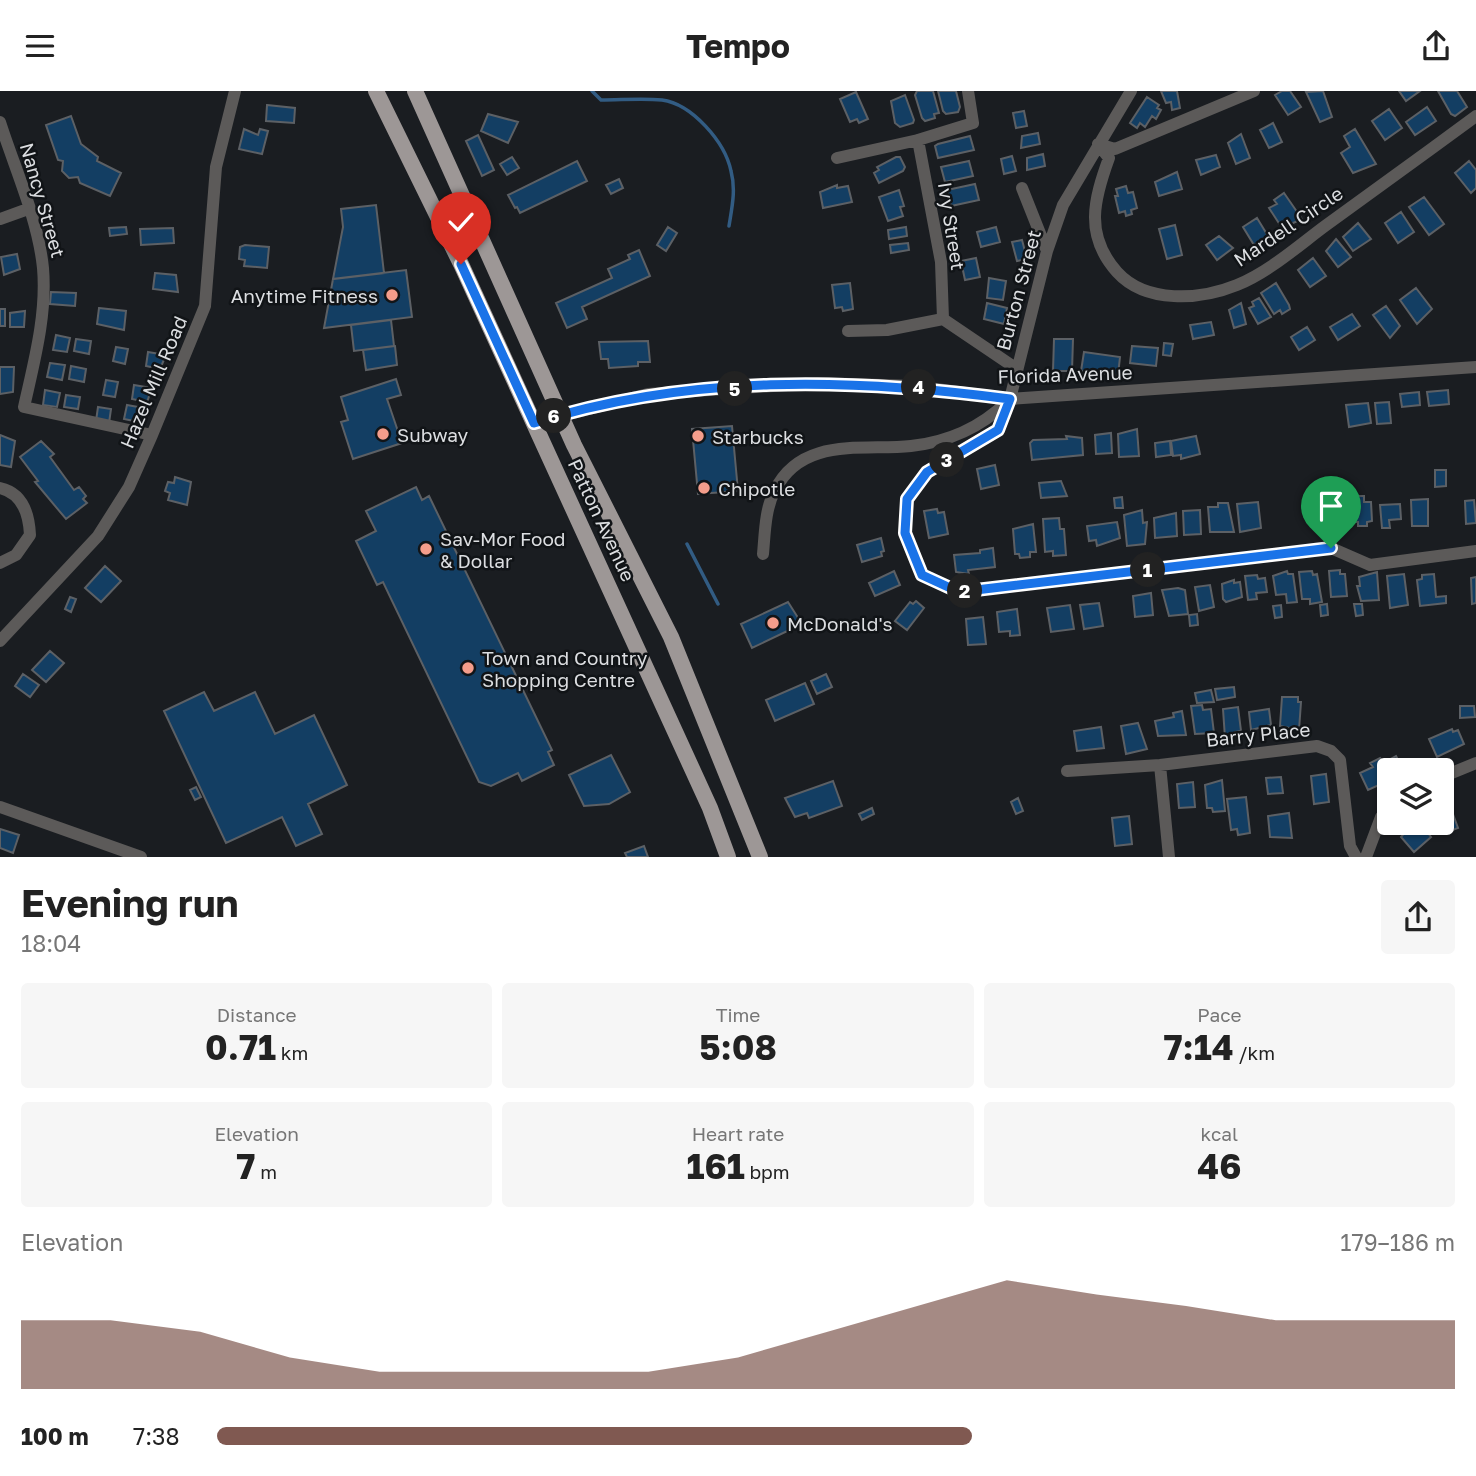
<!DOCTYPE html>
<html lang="en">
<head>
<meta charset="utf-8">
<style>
  body { margin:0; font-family:"Golos Text",sans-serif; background:#f6f6f6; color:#222; height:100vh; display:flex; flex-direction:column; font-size:26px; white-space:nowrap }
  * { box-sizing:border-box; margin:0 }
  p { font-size:23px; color:#767676 }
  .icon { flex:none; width:38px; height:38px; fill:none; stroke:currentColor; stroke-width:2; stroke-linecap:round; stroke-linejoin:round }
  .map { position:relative; height:766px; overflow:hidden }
  .sheet { display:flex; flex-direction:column; background:#fff; flex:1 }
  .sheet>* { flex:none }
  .fabs { position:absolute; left:1377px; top:667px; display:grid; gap:14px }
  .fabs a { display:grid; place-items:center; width:77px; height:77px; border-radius:7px; background:#fff; box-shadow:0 2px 5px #0004; font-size:35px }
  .pin { position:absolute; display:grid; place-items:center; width:60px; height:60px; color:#fff; margin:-72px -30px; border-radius:50% 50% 50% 0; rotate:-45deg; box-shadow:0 0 7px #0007 }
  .pin .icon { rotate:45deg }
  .km { position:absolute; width:35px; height:35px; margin:-18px; border-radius:50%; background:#222; color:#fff; font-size:19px; line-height:35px; text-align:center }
  .round { display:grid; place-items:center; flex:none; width:74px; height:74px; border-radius:7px; background:#f6f6f6 }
  .headline { display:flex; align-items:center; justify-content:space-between; height:119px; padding:0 21px }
  h1 { font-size:38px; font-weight:700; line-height:52px }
  .metrics { display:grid; grid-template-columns:repeat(3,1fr); gap:10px; height:119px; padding:7px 21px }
  .metrics div { display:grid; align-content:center; border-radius:7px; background:#f6f6f6; text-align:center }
  .metrics b { font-size:35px; font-weight:700 }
  .metrics small { font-size:19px; font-weight:400 }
  .metrics p { font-size:19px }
  .chart { height:196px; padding:14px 21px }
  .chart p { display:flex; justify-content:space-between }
  .chart svg { width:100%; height:126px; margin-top:7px; fill:#805951; opacity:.7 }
  ul { padding:0 21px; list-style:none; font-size:23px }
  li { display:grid; grid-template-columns:112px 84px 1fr; align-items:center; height:52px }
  li i { height:18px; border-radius:9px; background:#805951 }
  header { display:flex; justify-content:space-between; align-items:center; height:91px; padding:0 21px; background:#fff; font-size:32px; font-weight:700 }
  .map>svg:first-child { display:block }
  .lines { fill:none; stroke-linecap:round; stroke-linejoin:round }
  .stream { stroke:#325c83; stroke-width:3.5 }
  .building { fill:#133e63; stroke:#5c6065; stroke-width:2 }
  .minor { stroke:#5c5a59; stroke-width:12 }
  .major { stroke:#9d9796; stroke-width:16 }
  .route-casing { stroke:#fff; stroke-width:14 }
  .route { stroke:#1a73e8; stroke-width:9 }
  .poi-dot { fill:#f49d8b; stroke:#111417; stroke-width:2.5 }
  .labels { text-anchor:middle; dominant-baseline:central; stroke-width:5; stroke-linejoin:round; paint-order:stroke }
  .street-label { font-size:19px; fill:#dcdee1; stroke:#111417 }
  .poi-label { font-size:19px; fill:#dcdee1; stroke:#111417; text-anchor:start }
</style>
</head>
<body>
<header><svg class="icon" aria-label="menu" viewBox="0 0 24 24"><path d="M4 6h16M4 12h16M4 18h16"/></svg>Tempo<svg class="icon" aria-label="share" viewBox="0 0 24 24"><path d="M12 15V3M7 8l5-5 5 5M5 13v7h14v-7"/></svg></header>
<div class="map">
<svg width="1476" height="766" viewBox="0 0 1476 766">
  <rect width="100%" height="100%" fill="#1a1d21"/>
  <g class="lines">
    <path class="stream" d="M592 0 601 9C621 9 642 7 662 9 692 13 725 51 731 80 736 99 732 116 729 135
      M687 453 718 513"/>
  </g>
  <path class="building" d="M917 0H933L939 22 934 23 935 27 925 30 922 27 915 4Z
    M938 0H956L960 16 958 21 946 23 943 20Z
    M1161 0H1177L1180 17 1172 19 1171 11 1166 12Z
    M1282 0H1290L1301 16 1288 24 1275 4Z
    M1323 0 1332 26 1320 31 1306 1Z
    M1399 0H1420L1406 10Z
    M1438 0H1457L1467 16 1455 25 1451 23Z
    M856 1 868 28 859 32 857 28 850 31 840 8Z
    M905 4 914 29 913 32 900 36 895 32 891 10Z
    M1147 6 1159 14 1157 17 1161 19 1156 28 1152 25 1145 36 1140 32 1137 37 1130 32Z
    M267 14 295 17 294 32 266 30Z
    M1427 16 1436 30 1415 44 1406 31Z
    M1389 18 1402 37 1385 49 1372 30Z
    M1024 20 1027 35 1016 37 1013 22Z
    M488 23 518 31 508 52 481 40Z
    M71 25 81 53 98 66 97 70 121 82 110 105 80 92 78 86 69 87 62 80 63 70 58 69 46 34Z
    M1273 32 1282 51 1269 57 1260 39Z
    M244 38 258 44 260 38 268 40 262 63 239 58Z
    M1355 38 1376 73 1353 82 1341 62 1350 56 1344 45Z
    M1038 42 1040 53 1021 57 1022 45Z
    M1241 43 1250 67 1236 73 1228 52Z
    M478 44 494 79 482 85 466 50Z
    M970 45 974 59 938 67 935 55 938 53Z
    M1043 63 1045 75 1027 79V67Z
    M1216 64 1220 76 1201 84 1196 69Z
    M1012 65 1016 80 1004 83 1001 68Z
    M512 66 519 77 507 84 500 73Z
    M896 66H900L905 76 903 80 879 92 874 82 879 79 877 76Z
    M577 70 587 90 520 122 517 116 515 117 508 104Z
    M969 70 973 85 945 91 941 76Z
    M1469 70 1476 79V97L1471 102 1455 82Z
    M1177 81 1182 98 1159 105 1155 91Z
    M619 88 623 97 611 103 606 94Z
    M975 93 979 109 951 115 947 99Z
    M837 94V97L848 95 852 111 823 117 820 101Z
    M1126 95 1128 102 1133 101 1137 117 1131 119 1132 123 1126 125 1125 120 1119 122 1115 105H1118L1116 98Z
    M899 99 904 115 900 116 903 125 888 130 879 106Z
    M1284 102 1302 128 1282 137 1269 117 1277 113 1274 109Z
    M1424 106 1444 133 1429 144 1409 116Z
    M376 114 384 182 333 188 343 136 341 118Z
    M1401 121 1414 141 1398 152 1385 132Z
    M1257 127 1268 145 1254 154 1243 136Z
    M1358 132 1371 148 1353 160 1343 146Z
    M1175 134 1182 164 1167 168 1159 138Z
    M126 136 127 143 110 145 109 137Z
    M668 136 677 142 666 160 657 154Z
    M906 136 907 145 889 148 888 139Z
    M996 136 1000 151 981 156 977 141Z
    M173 137 174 152 141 154 140 138Z
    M1219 145 1233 157 1217 169 1206 154Z
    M1336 148 1351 166 1338 176 1326 160Z
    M1022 149 1027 168 1017 170 1012 151Z
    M908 152 909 159 891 162 890 154Z
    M245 154 269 156 267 177 244 175 245 169 239 168 240 156Z
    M639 159 650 185 582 216 587 228 567 237 556 212 612 187 608 178 630 168 628 164Z
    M17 163 20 178 4 184 1 166Z
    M976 167 980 186 965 189 961 170Z
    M1313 167 1326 185 1310 196 1298 179Z
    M406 179 412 226 324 237 333 188Z
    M155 182 176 184 178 201 153 198Z
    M989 187 1006 190 1003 209 987 207Z
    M850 192 853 218 843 220 842 216 835 217 832 194Z
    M1276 192 1289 214 1290 218 1282 223 1280 219 1274 223 1261 202Z
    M1416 197 1432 218 1417 233 1400 209Z
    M51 201 76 202 75 215 50 213Z
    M1259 207 1271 226 1258 233 1249 217 1254 215 1252 211Z
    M987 212 1007 217 1004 233 984 228Z
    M1241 212 1246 233 1234 237 1229 219Z
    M1386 215 1400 235 1390 247 1373 224Z
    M99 217 126 220 124 239 97 233Z
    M0 218H5V235H0Z
    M25 220 24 236H10V222Z
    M1352 223 1360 235 1338 249 1330 236Z
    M391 229 394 255 354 260 351 234Z
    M1211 231 1214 244 1193 248 1190 234Z
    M1307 236 1315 249 1299 259 1291 246Z
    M56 244 70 247 67 261 53 259Z
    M76 248 91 250 89 263 74 260Z
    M1054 248H1073L1072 280H1053Z
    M648 250 650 271H638V275L609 277 608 268H601L599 251Z
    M1164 252 1173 253 1171 265 1163 264Z
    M395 255 397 274 366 279 363 259Z
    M1132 255 1158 257 1156 275 1130 272Z
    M116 256 128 258 125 273 113 270Z
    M148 261 166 264 160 278 146 275Z
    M1084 261 1120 266 1118 284 1081 280Z
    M50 272 65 274 62 289 47 286Z
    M71 275 86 278 84 291 69 288Z
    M0 276H14L13 301 0 303Z
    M396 288 401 304 387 308 402 352 353 368 341 331 348 329 341 306Z
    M106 289 118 291 115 306 103 304Z
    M134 294 152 297 147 311 132 308Z
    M45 299 60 302 57 316 43 314Z
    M1448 299 1449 313 1429 315 1427 301Z
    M1419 301 1420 314 1402 316 1400 303Z
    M66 304 80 306 78 318 64 316Z
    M1389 311 1391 332 1377 333 1375 312Z
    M1368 312 1371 332 1349 336 1346 314Z
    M127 314 144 317 139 331 124 328Z
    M98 316 111 318 109 332 96 330Z
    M732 335 738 400 698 403 692 338Z
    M1137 338 1139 365 1119 366 1118 343Z
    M1111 342 1112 362 1096 363 1095 344Z
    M0 344 15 350 11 376 0 374Z
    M1066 345 1082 347 1083 364 1032 369 1030 352 1033 349 1067 348Z
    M1196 345 1200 363 1181 368V364L1173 365 1171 350Z
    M41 350 54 363 50 366 74 399 79 396 86 405 83 408 87 412 66 428 35 391 38 390 20 366Z
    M1170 350 1171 364 1156 366 1155 352Z
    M995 374 999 394 981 398 977 378Z
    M1435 379H1446V395L1435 396Z
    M175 386 191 391 187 414 168 409 170 402 165 400 168 391 174 392Z
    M1061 390 1067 405 1041 407 1039 392Z
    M416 396 422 409 429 405 552 659 548 661 554 674 522 690 518 682 491 695 479 691 383 491 377 494 356 450 376 440 366 420Z
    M1353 405H1364V411H1371L1372 430 1367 431V435H1358V431H1354Z
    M1122 406 1123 417H1115L1114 407Z
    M1324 408 1347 409 1348 431 1325 432Z
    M1428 408V435H1412L1411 409Z
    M1474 409 1476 432 1466 433 1465 410Z
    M1258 411 1261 437 1240 441 1237 413Z
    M1218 412H1228L1234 441H1210L1208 416H1218Z
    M1400 413 1401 428 1389 429 1390 437H1382L1380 414Z
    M937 418 938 422 944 421 948 443 929 447 924 420Z
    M1142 419 1143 432 1147 431 1145 453 1127 455 1124 424Z
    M1200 419 1201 443 1184 444 1183 420Z
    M1176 422 1177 445 1155 447 1154 427Z
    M1059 427 1060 438H1064L1066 464 1053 465V460L1045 461 1043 428Z
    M1117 431 1120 447 1097 455 1096 449 1089 450 1087 435Z
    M1033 433 1036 461H1030V466L1020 467 1019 463H1015L1013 438Z
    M881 447 884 460 881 461 882 465 862 471 857 454Z
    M993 457 995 476 968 479 969 483 956 481 954 464 980 462V459Z
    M105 475 121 490 101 511 85 497Z
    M1340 479V483H1345L1347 505 1331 506 1329 480Z
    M894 480 900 494 875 505 869 492Z
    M1287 480 1288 483H1293L1297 511 1287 512 1286 503 1276 504 1273 485Z
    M1312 480 1313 484 1317 483 1322 511 1310 513V508H1302L1299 481Z
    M1377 481 1379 509 1361 510 1357 495H1360L1359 486Z
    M1404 483 1408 514 1390 517 1387 485Z
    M1434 483 1436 506 1446 505V512L1420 515 1417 489 1422 488V484Z
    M1257 484 1258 488 1265 487 1267 501 1256 502 1257 508 1248 509 1245 485Z
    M1476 486V512L1472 513 1471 487Z
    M1234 489V492L1240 491 1242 506 1226 511 1223 508 1222 493Z
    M1210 494 1214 516 1199 520 1195 496Z
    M1178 497 1185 499 1188 523 1169 525 1162 499Z
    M1151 502 1153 524 1135 526 1133 505Z
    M70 506 76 508 71 521 65 518Z
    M916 510 924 517 907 539 895 530 910 511 913 513Z
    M788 511 802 533 752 557 741 533Z
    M1099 512 1103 535 1084 538 1080 514Z
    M1327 513 1328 524 1321 525 1320 514Z
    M1354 513H1362L1363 524 1356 525Z
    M1070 514 1074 538 1051 541 1047 517Z
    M1281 514 1282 526 1275 527 1273 515Z
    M1017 518 1020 544 1010 545V540L999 541 997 521Z
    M1197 523 1198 534 1190 535 1189 524Z
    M983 526 986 553 968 554 966 528Z
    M50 560 64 572 46 591 32 579Z
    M23 583 39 594 30 606 15 595Z
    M826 583 832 596 817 603 811 590Z
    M805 592 814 613 775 630 766 609Z
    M1234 596 1235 606 1217 609 1215 598Z
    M1211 599 1214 611 1197 612 1195 602Z
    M204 601 214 620 255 601 275 643 314 624 347 694 308 713 322 743 296 755 282 726 226 752 164 620Z
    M1282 606H1298V611H1301L1299 639 1280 635Z
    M1202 614 1203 619 1211 618 1214 642 1195 643 1191 615Z
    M1460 615H1474L1475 626 1460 627Z
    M1238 616 1241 640 1235 641V645L1225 647 1223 618Z
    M1269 618 1271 634 1251 639 1249 621Z
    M1182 620 1186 644 1158 645 1155 630 1174 626 1173 622Z
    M1138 632 1147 658 1126 663 1121 635Z
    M1101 636 1104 657 1077 660 1074 640Z
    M1452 638 1453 641 1458 639 1464 653 1437 666 1429 648Z
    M611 664 630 701 609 713 584 715 569 684Z
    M1396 665 1403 679H1390V689L1368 699 1360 682 1373 676 1370 672 1380 667 1383 672Z
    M1326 683 1329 711 1314 713 1311 685Z
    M1281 686 1283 702 1268 703 1266 687Z
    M1222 689 1225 720 1213 721 1212 717H1207L1205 694Z
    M833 690 842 715 809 727 807 722 795 726 785 707Z
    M1193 691 1195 716 1179 717 1177 693Z
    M196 696 201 706 195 709 190 699Z
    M1246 706 1250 742 1238 744 1237 738 1231 739 1227 708Z
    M1018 707 1023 720 1016 723 1011 711Z
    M1450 715 1458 737 1450 740 1448 736 1440 739 1437 732H1442V718Z
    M872 717 874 723 862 729 859 723Z
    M1289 722 1292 747 1270 746 1268 725Z
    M1129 725 1132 753 1115 755 1112 727Z
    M1419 732H1425L1427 734 1424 737 1431 746 1414 761 1401 746 1412 733 1414 735Z
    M0 738 19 744 13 762 0 757Z
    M644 755 648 766H627L625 762Z"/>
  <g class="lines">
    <path class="minor" d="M1131 0 1063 114 1047 160 1010 308 998 339 927 381 907 408 905 442 922 484 959 501 1331 457 1370 474 1476 460
      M0 31C15 78 38 128 43 177 47 224 34 271 24 316L152 344
      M918 49 941 171 943 228
      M1098 53 1109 67C1094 108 1084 144 1117 181 1146 213 1200 209 1237 194 1269 181 1298 155 1325 135 1376 98 1426 62 1476 25
      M1098 53 1115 58 1254 0
      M837 67 918 49 973 32 968 0
      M1022 97 1047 160
      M0 128 28 118
      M848 240 887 239 943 228 1017 278
      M534 332 648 303 818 292 914 295 1010 308 1476 276
      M0 397C23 402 29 423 30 444L16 464 0 472
      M763 463C765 441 765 418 775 399 802 345 863 360 911 355 948 351 981 336 1007 311
      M0 550 98 445 129 396 152 344 205 215 216 76 235 0
      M1160 674 1169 766
      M1067 680 1160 674 1317 655 1331 660 1340 669 1350 755 1356 766
      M1442 686 1476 672
      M0 716 141 766
      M1366 766 1381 726 1390 719"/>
    <path class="major" d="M376 0 461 173 710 717 728 766
      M415 0 574 354 671 546 760 766"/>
  </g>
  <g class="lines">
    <defs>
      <path id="route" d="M461 173 534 332C688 283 852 287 1010 308L998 339 927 381 907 408 905 442 922 484 959 501 1331 457"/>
    </defs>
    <use href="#route" class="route-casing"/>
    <use href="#route" class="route"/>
  </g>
  <g class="poi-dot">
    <circle cx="392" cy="204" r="7"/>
    <circle cx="383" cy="343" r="7"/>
    <circle cx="698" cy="345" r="7"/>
    <circle cx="704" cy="397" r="7"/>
    <circle cx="426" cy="458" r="7"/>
    <circle cx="773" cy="532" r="7"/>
    <circle cx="468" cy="577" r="7"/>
  </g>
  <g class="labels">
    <g class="street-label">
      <text transform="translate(43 109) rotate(74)">Nancy Street</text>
      <text transform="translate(952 135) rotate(81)">Ivy Street</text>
      <text transform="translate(1288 135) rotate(-34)">Mardell Circle</text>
      <text transform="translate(1018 199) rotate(-75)">Burton Street</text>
      <text transform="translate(1065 283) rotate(-2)">Florida Avenue</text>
      <text transform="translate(153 291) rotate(-67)">Hazel Mill Road</text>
      <text transform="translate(602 429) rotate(65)">Patton Avenue</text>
      <text transform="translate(1258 643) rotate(-6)">Barry Place</text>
    </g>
    <g class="poi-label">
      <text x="378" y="204" text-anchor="end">Anytime Fitness</text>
      <text x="397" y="343">Subway</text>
      <text x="712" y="345">Starbucks</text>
      <text x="718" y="397">Chipotle</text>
      <text x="440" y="447">Sav-Mor Food<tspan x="440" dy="22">&amp; Dollar</tspan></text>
      <text x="787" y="532">McDonald's</text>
      <text x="482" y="566">Town and Country<tspan x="482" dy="22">Shopping Centre</tspan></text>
    </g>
  </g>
</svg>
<div class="fabs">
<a><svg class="icon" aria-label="layers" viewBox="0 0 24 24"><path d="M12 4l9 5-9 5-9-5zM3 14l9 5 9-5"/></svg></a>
</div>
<div class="pin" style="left:1331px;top:457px;background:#1e9e55"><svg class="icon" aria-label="arrive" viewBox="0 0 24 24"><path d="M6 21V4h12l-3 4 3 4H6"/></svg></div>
<div class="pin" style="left:461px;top:173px;background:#d93025"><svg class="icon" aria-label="check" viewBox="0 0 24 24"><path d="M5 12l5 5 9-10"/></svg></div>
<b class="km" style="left:1148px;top:479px">1</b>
<b class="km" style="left:965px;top:500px">2</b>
<b class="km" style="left:947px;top:369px">3</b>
<b class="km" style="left:919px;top:296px">4</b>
<b class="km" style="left:735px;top:298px">5</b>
<b class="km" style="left:554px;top:325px">6</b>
</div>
<section class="sheet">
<div class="headline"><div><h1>Evening run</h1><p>18:04</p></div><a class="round"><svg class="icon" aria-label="share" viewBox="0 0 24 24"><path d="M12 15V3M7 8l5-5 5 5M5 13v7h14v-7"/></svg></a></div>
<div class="metrics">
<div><p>Distance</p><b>0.71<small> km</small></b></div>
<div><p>Time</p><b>5:08</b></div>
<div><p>Pace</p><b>7:14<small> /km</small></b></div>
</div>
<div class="metrics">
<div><p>Elevation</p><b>7<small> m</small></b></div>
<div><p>Heart rate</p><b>161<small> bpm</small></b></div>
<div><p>kcal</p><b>46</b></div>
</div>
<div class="chart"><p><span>Elevation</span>179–186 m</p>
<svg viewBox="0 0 160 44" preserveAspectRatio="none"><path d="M0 44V20L10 20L20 24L30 33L40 38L50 38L60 38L70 38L80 33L90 24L100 15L110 6L120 11L130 15L140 20L150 20L160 20V44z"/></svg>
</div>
<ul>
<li><b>100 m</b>7:38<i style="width:61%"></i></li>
</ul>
</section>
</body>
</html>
